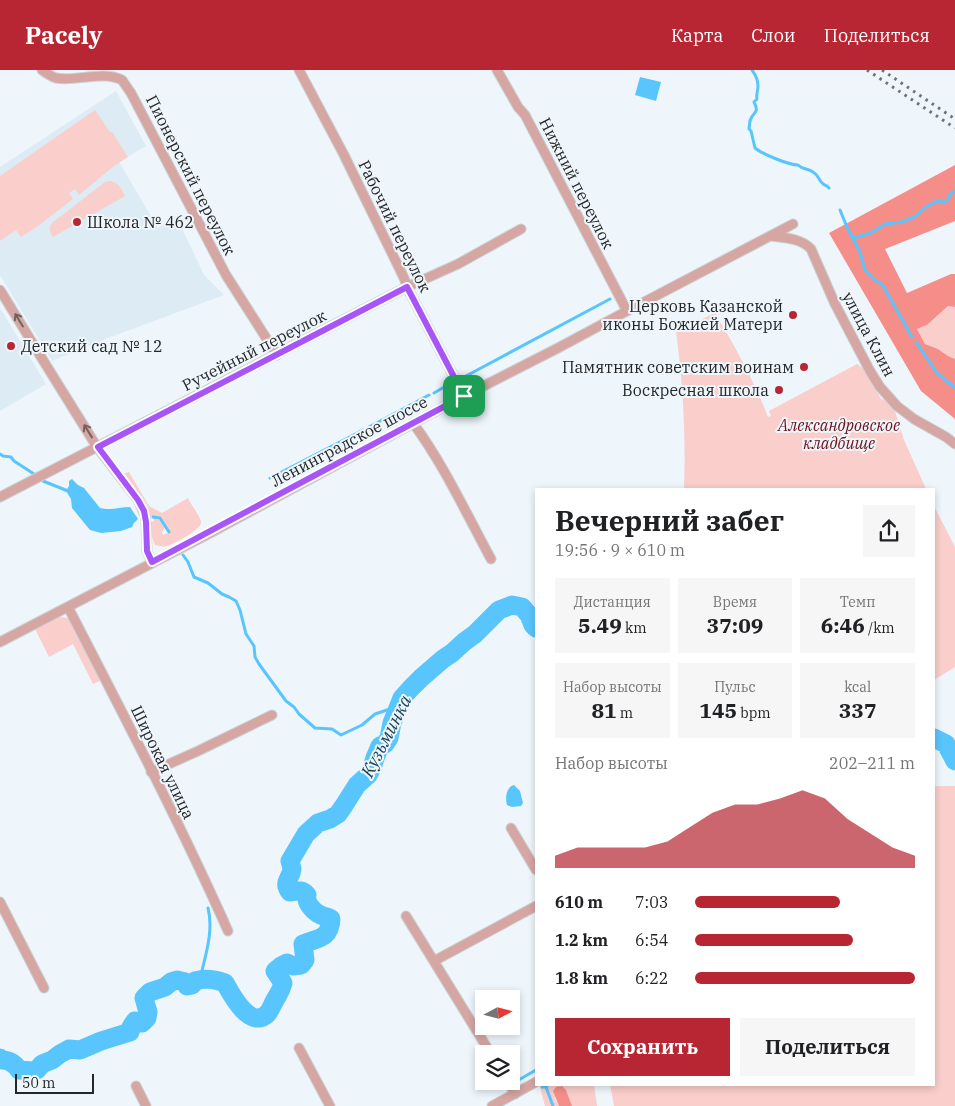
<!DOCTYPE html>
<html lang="ru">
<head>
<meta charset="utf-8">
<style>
  body { margin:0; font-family:"IBM Plex Serif",serif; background:#f6f6f6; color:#202124; height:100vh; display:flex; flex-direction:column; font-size:19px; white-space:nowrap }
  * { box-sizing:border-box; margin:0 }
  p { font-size:16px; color:#757577 }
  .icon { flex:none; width:28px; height:28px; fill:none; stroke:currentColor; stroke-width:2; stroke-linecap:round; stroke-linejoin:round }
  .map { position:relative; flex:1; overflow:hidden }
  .panel { position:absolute; left:535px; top:418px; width:400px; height:598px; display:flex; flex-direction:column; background:#fff; border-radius:0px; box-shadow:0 2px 8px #0003 }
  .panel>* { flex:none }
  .needle { width:32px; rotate:83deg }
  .buttons { position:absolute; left:475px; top:920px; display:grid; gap:10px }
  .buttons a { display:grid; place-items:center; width:45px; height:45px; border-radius:0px; background:#fff; box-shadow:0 2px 8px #0003; font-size:25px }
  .scale { position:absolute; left:15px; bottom:12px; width:79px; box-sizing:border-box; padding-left:5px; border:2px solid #242628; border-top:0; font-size:14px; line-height:18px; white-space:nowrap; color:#242628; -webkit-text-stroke:4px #eef6fb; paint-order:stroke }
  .pin { position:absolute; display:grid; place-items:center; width:42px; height:42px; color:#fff; margin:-21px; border-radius:10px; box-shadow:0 2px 8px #0006 }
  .round { display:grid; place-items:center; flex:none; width:52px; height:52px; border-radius:0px; background:#f6f6f6 }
  .summary { display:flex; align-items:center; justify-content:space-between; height:85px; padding:0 20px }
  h1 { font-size:28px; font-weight:700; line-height:38px }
  .figures { display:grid; grid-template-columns:repeat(3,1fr); gap:8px; height:85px; padding:5px 20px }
  .figures div { display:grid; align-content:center; border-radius:0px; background:#f6f6f6; text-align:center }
  .figures b { font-size:21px; font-weight:700 }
  .figures small { font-size:14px; font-weight:400 }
  .figures p { font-size:14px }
  .chart { height:140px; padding:10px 20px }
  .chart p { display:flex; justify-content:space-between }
  .chart svg { width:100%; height:90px; margin-top:5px; fill:#b72632; opacity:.7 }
  .action { display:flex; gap:10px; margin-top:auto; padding:10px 20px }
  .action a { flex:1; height:58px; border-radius:0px; background:#b72632; color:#fff; font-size:20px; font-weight:700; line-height:58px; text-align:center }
  .action a+a { background:#f6f6f6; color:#202124 }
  ul { padding:0 20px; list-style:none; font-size:16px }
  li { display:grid; grid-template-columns:80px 60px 1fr; align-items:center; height:38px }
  li i { height:12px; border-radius:6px; background:#b72632 }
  header { display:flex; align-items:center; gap:30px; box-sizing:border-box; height:70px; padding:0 25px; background:#b72632; color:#fff }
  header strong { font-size:24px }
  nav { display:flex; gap:28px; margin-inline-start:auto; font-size:18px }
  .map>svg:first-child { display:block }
  .built { fill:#dcebf4 }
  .green { fill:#f9cecb }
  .forest { fill:#f58d89 }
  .water { fill:#59c5fd }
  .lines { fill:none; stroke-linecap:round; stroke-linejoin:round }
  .stream { stroke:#59c5fd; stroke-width:3 }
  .river { stroke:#59c5fd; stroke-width:19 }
  .street-casing { stroke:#cad1d5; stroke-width:11 }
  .street { stroke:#d6a6a3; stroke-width:9 }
  .rail { stroke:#6e7275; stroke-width:3; stroke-dasharray:2.5 5; stroke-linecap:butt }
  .oneway { stroke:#74605f }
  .route-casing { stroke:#fff; stroke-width:10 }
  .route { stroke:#a855f7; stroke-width:6 }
  .poi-dot { fill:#b72632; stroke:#eef6fb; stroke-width:2 }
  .labels { text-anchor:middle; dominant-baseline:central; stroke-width:4; stroke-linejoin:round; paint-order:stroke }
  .street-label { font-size:16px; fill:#242628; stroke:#eef6fb }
  .poi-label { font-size:16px; fill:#242628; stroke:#eef6fb; text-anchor:end }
  .park-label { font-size:16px; font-style:italic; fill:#6e121a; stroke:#eef6fb }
  .water-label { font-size:18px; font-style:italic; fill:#19465d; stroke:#eef6fb }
</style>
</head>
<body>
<header>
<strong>Pacely</strong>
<nav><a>Карта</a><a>Слои</a><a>Поделиться</a></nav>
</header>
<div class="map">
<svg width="955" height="1036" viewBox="0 0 955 1036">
  <rect width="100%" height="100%" fill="#eef6fb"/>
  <path class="built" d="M116 21 146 76 119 92 158 158 176 146 204 205 224 225 108 268 52 291 0 205V97Z
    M0 238 46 314 0 341Z"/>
  <path class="green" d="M95 40 110 62H112L128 87 114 96 79 125 75 119 69 123 73 129 38 156 21 167 16 160 0 171V106Z
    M110 111C119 113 121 118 125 126L53 167C50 162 48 158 52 153L105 112Z
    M948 236 955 237V289L948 286 938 279 925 274 917 259 927 255Z
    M715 243C735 277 754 310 768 347L771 346 769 341 857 294 865 300 881 329 887 331 895 341 904 370 926 419H684C686 366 683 314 676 261L689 257 703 251 702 249Z
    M129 402 149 436 162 443 188 428C190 434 202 448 201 453 200 460 174 474 167 476 163 477 160 476 155 475L152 467 149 453 154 451 153 448 160 450 165 457 162 462 163 465 168 463 169 460 161 447 150 446 123 404Z
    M934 436 955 477V597L934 610Z
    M59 547 69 548 102 610 93 614 73 574 49 587 35 559Z
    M934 716H955V1036H614L610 1014H934Z
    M543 1014H594L597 1036H572L566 1020 554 1027 559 1036H545L541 1021 540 1016Z"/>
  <path class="forest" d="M955 95V151L885 179 907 223 951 204H955V237L948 236 927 255 917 259 925 274 938 279 948 286 955 289V349L921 321 829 163Z
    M562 1016 566 1020 572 1036H559L553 1021 556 1017Z"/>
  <path class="water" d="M640 7 661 12 656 31 635 25Z
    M72 409 78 415 84 418 100 438C112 441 119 437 130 437L138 449 134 453 132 457 121 461 101 463 90 460 72 438 71 429 66 421 69 416V411Z
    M514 715 520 721 523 733 521 736 512 737 507 735C505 728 506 717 514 715Z"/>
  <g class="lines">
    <path class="stream" d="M752 0C755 4 758 11 758 16 758 21 756 24 757 29L754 32C760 44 753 41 750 51 750 51 749 59 749 59L751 61 755 78C762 84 789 95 798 95 803 100 808 98 813 102 820 106 819 114 827 116L829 118
      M840 140 847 157 860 182 865 200 876 211 882 214 912 267
      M853 168 871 163 885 154 902 152 916 146 926 137 937 131 943 132 948 130 950 124 955 121
      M916 272 937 303 955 318
      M466 306 610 229
      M434 323 446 316
      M369 357 429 325
      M0 384 3 386 11 387 14 391 34 404
      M270 408 363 360
      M43 411 68 421
      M153 447 160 448 169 462
      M183 485 188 492 194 507 208 513 222 524 229 527 236 531 240 540 246 564 254 576 255 587 259 594 286 631 294 637 299 644 315 658 332 659 341 665 362 655 375 644 390 639 402 630V628
      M200 909C205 887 214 861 208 838
      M515 1012 536 1000
      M542 1017H546L549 1014
      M546 1017 553 1036"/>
    <path class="river" d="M934 668 946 674 955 691
      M0 988 2 990C10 990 15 994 19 1000L33 1001 37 1000 42 994 52 990 60 984 69 979 80 980 101 971 130 962 131 957 135 951 142 953 147 948 148 942 144 928 150 922 165 917 171 912 177 910 185 912 187 916 192 915 195 911C206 908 214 909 225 913 231 924 250 960 267 944 271 940 272 935 275 930 279 923 281 921 283 913L275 901 281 896 287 893 293 896 301 895 305 890 303 874C318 868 330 869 331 849 329 847 326 847 323 846 316 844 305 834 307 825 302 819 297 821 290 822 282 812 291 809 292 799 292 798 290 791 290 791L306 764 318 753 330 749 338 744 343 737 357 715 368 705 372 698 375 688 380 676 385 674 389 668 392 653 402 628 411 618 421 608 443 589 452 583 464 572 475 564 499 540 512 535 522 537 529 545 533 555 536 558"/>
    <defs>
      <path id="street" d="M42 0C46 3 50 6 56 8 76 12 104 0 122 10 125 14 128 19 131 23L226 205 277 285
        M299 0 344 85 404 208 407 217 464 326
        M497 0 518 37 525 45 627 241
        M770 166C785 168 801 168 811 179L835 234 870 301 880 317 897 336 914 349 946 367 955 374
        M0 220 46 295 97 377 138 430 145 445 146 452 147 481 152 492
        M413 353C444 395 466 443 491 489
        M0 427 407 217 458 194 521 159
        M68 537C123 644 179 751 228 861
        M0 572 210 463 464 326 558 278 627 241 793 154
        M151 702 198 681 272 645
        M511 758 536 800
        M0 832 44 918
        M406 846 491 984
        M434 891 536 836
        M299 978 330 1036
        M507 1011 515 1024
        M136 1016 146 1036
        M492 1036 536 1012"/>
    </defs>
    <use href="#street" class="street-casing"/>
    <use href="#street" class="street"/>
    <path class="rail" d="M867 0 955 58
      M882 0 955 49"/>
  </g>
  <defs><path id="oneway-shaft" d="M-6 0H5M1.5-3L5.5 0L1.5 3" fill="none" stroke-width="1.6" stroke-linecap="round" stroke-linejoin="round" transform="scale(1.25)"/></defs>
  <g class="oneway">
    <use href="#oneway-shaft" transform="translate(19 250) rotate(-121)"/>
    <use href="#oneway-shaft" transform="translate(88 361) rotate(-122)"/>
  </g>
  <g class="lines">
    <defs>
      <path id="route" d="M407 217 464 326 152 492 147 481 146 452 144 441 138 430 98 377 276 285Z"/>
    </defs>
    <use href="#route" class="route-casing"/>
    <use href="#route" class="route"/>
  </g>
  <g class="poi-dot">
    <circle cx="77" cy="152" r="5"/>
    <circle cx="793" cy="245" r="5"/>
    <circle cx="11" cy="276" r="5"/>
    <circle cx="804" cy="297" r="5"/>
    <circle cx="779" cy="320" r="5"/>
  </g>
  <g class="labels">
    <g class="street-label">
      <text transform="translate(191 105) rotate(63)">Пионерский переулок</text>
      <text transform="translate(577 113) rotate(63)">Нижний переулок</text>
      <text transform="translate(395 156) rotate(64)">Рабочий переулок</text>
      <text transform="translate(869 264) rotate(62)">улица Клин</text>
      <text transform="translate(254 280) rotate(-27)">Ручейный переулок</text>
      <text transform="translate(349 371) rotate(-28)">Ленинградское шоссе</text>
      <text transform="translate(163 692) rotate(64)">Широкая улица</text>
    </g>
    <g class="poi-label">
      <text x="87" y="152" text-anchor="start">Школа № 462</text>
      <text x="783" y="236">Церковь Казанской<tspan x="783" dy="18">иконы Божией Матери</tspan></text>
      <text x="21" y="276" text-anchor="start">Детский сад № 12</text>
      <text x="794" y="297">Памятник советским воинам</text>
      <text x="769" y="320">Воскресная школа</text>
    </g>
    <g class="park-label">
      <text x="839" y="355">Александровское<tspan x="839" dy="18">кладбище</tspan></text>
    </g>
    <g class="water-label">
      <text transform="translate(386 666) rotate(-63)">Кузьминка</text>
    </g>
  </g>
</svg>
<div class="buttons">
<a><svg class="needle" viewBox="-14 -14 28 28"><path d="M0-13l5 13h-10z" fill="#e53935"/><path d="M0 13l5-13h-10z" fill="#757577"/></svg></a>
<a><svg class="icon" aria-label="layers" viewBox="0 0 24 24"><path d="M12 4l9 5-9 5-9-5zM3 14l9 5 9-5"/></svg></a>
</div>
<div class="scale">50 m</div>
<div class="pin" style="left:464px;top:326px;background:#1e9e55"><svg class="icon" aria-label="arrive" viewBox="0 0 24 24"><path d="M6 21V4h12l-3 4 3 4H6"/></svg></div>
<section class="panel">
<div class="summary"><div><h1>Вечерний забег</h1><p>19:56 · 9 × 610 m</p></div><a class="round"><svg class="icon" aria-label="share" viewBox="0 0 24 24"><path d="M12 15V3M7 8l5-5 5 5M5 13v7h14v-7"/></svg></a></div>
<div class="figures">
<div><p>Дистанция</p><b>5.49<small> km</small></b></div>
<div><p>Время</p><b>37:09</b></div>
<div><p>Темп</p><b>6:46<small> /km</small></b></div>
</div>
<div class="figures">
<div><p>Набор высоты</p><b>81<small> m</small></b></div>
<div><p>Пульс</p><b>145<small> bpm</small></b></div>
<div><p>kcal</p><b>337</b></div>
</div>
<div class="chart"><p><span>Набор высоты</span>202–211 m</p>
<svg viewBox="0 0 160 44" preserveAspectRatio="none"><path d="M0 44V38L10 34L20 34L30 34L40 34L50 31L60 24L70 17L80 13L90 13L100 10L110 6L120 10L130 20L140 27L150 34L160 38V44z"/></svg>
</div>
<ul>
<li><b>610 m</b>7:03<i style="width:66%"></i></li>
<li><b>1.2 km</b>6:54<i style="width:72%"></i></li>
<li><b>1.8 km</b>6:22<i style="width:100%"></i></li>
</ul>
<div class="action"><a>Сохранить</a><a>Поделиться</a></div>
</section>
</div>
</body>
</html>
